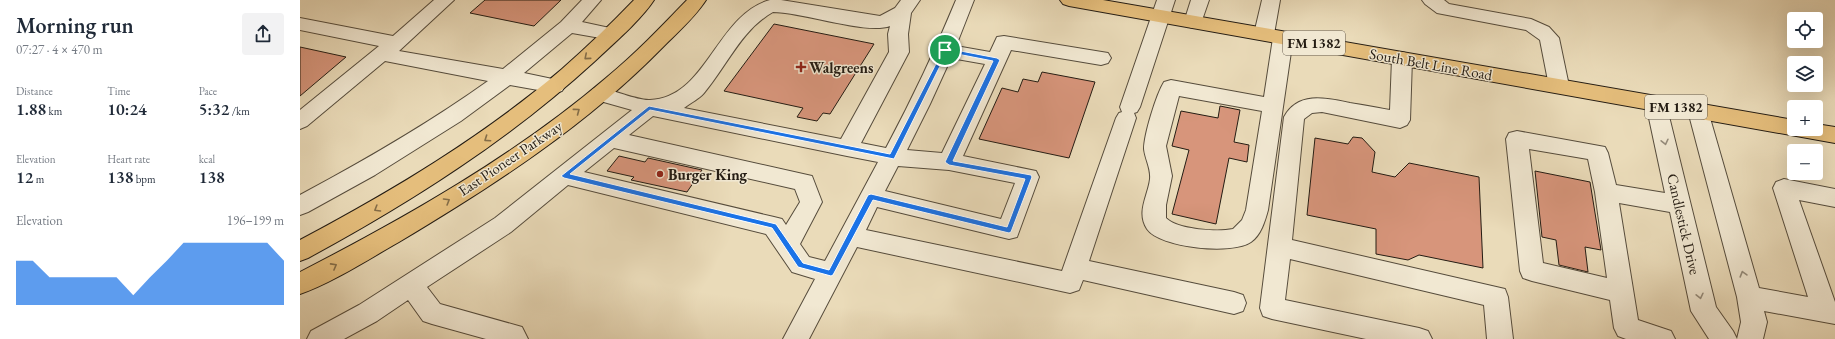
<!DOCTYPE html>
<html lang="en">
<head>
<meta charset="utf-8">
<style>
  body { margin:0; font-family:"EB Garamond",serif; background:#f2f2f3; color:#1f2937; height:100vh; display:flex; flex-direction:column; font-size:15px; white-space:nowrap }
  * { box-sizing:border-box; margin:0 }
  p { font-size:13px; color:#747a83 }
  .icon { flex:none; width:22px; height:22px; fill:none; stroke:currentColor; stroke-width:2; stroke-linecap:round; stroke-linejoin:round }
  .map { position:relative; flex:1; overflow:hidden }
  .details { display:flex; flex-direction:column; background:#fff; width:300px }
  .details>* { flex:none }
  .tools { position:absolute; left:1487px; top:12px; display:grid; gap:8px }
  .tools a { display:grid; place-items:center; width:36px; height:36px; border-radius:4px; background:#fff; box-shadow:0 4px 16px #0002; font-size:20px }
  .pin { position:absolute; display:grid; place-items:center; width:34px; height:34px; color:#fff; margin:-17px; border:2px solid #fff; border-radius:50%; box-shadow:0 1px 4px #0007 }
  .round { display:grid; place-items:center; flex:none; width:42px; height:42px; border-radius:4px; background:#f2f2f3 }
  .overview { display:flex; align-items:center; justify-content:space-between; height:68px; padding:0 16px }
  h1 { font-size:22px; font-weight:600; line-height:30px }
  .stats { display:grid; grid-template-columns:repeat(3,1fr); gap:6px; height:68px; padding:4px 16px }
  .stats div { display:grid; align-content:center }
  .stats b { font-size:17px; font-weight:600 }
  .stats small { font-size:11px; font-weight:400 }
  .stats p { font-size:11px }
  .chart { height:112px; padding:8px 16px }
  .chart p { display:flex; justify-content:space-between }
  .chart svg { width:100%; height:72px; margin-top:4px; fill:#1a73e8; opacity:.7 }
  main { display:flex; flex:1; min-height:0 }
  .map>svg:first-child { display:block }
  .building { fill:#d7957b; stroke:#241c13 }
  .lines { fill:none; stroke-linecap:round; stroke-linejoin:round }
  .minor-casing { stroke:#564c3c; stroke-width:2 }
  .major-casing { stroke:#241c13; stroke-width:2 }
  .minor { fill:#f1e8d2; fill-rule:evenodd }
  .major { fill:#e5be7c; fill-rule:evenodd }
  .oneway { stroke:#846d48 }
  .oneway2 { stroke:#958c7c }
  .route { fill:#1a73e8; stroke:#fff; fill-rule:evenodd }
  .poi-dot { fill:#8f2418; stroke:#f1e8d2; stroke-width:1.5 }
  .labels { text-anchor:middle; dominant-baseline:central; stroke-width:3; stroke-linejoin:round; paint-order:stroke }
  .shield { fill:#f1e8d2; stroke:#62594c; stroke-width:1 }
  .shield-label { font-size:14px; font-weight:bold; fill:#241c13 }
  .street-label { font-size:15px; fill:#241c13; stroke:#f1e8d2 }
  .poi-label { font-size:15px; font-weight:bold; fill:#241c13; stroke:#f1e8d2; text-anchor:start }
</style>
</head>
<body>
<main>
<section class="details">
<div class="overview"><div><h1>Morning run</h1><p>07:27 · 4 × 470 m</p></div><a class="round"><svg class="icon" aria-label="share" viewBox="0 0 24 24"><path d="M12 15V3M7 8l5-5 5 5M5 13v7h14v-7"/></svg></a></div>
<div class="stats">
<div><p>Distance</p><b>1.88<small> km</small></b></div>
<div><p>Time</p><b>10:24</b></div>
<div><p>Pace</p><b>5:32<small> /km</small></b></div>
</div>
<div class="stats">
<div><p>Elevation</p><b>12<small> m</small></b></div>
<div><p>Heart rate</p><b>138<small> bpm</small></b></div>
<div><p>kcal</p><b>138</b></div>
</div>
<div class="chart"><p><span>Elevation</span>196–199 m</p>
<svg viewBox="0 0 160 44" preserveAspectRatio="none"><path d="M0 44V17L10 17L20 27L30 27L40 27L50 27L60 27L70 38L80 27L90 17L100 6L110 6L120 6L130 6L140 6L150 6L160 17V44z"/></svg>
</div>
</section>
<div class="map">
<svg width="1535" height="339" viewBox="0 0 1535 339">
  <rect width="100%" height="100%" fill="#eadbb9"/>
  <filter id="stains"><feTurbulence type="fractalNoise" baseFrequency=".005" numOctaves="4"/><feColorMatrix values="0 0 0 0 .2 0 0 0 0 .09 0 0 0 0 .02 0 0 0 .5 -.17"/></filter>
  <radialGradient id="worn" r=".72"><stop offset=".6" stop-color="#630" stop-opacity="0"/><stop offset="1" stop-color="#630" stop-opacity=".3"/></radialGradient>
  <path class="building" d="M185 0H261L234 26 170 13Z
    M474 24 574 44 530 114 523 113 517 121 497 117 503 108 424 91Z
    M0 47 46 57 0 96Z
    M742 72 795 82 769 158 679 139 702 88 718 92 723 79 738 82Z
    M920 106 940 110 934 142 949 145 947 162 929 158 916 224 872 214 889 150 872 146 881 111 918 118Z
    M1053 137 1062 138 1075 152 1072 172 1095 177 1109 163 1179 177 1183 268 1119 255 1108 260 1076 254V229L1007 215 1015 138 1048 144Z
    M319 156 345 162 348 158 402 170 387 192 331 180 334 177 307 171Z
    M1235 171 1290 182 1301 250 1285 247 1288 272 1259 265 1256 240 1242 237Z"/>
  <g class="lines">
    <defs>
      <path id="minor" d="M134 0H154L99 51 203 69 261 22 282 0H301L282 22 319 30 322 34 319 38 312 40 272 33 224 73 262 81 265 86 262 91 255 93 210 85 161 121 75 175 8 212 0 215V195C65 160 128 124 188 81L85 61 7 126 0 129V110L79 46 0 30V18L93 36Z
        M470 0H481L580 16 595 8 601 0H620L611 13 608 34 609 52 561 143 586 148C612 99 635 51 656 0H674L656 46 690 52 697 37 704 36 808 53 811 58 808 63 801 65 711 50 663 156 736 171 739 177 717 237 709 239 577 207 566 230 762 271 816 118 819 113 822 112 820 107 857 0H875L840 107 837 112 834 113 836 118 789 261 934 292 943 295 946 303 943 311 934 314 783 280 779 290 770 293 557 247 509 339H483L515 279 492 272 466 234 268 185 211 232 127 287 140 304 222 327 228 339H186L132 324 123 321 108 300 77 321 44 339H7L11 331 59 305 195 218 332 110 293 99 290 94 293 89 300 87C312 90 339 101 350 100 407 98 416 15 470 0ZM473 12C502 12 567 35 590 26L588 34 589 52 541 139 384 108C390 103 399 99 404 93 427 66 441 30 473 12ZM651 58 685 64 642 153 607 150 630 104ZM353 116 547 156 578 162 525 261 509 257 500 244 522 202 512 176 329 135ZM314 148 495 189 500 202 486 225 482 219 474 217 284 172ZM598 166 649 170 715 183 701 219 585 191Z
        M891 0H909L900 26 893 28 886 26 884 22Z
        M962 0H980L974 34 971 38 964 40 957 38 954 34Z
        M1122 0H1144L1149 4 1231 19 1249 27 1259 38 1269 86 1266 91 1259 93 1252 91 1249 86 1240 40 1226 30 1137 13 1125 4Z
        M983 32 990 33 993 38 968 210C965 221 961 235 951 242 933 255 860 248 847 229 836 212 848 196 850 179 851 168 845 159 844 149 844 135 856 95 864 82L871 80 964 97 973 38 976 33ZM879 96 962 111 946 210 942 220 933 229C918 232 878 230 866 218V205L872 176 866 146Z
        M1102 52 1109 54 1112 59 1110 120 1107 125 1100 128 1022 112 1012 113 1004 119 992 240 1205 289 1208 297 1213 339H1187L1184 305 990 259 985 300 1119 328 1128 331 1132 339H1066L972 319 963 316 960 308 984 117C998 91 1026 98 1050 103 1064 105 1077 108 1090 110L1092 59 1095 54Z
        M1356 97 1363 99 1366 104 1416 307 1433 331 1437 339H1409L1391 311 1370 212 1319 203 1338 320 1371 331 1375 339H1326L1318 336 1314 328 1310 300 1232 281 1223 278 1220 271 1206 139 1209 133 1217 131 1305 147 1308 153 1316 185 1365 193 1346 104 1349 99ZM1229 149 1288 159 1295 192 1307 278 1243 263Z
        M1398 104 1405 106 1408 111 1459 288 1508 297 1473 188 1476 182 1484 179 1535 189V207L1499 200 1535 302V324L1464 311 1467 322 1463 339H1437L1441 322 1437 297 1388 111 1391 106Z"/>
      <path id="major" d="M334 0H354C341 20 313 44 295 61 209 140 111 202 8 258L0 261V240C92 191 183 137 262 69 287 47 311 24 334 0Z
        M387 0H406C395 17 378 32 363 47 287 125 193 186 99 242 69 259 32 283 0 294V272C105 218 216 155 306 78 335 54 361 27 387 0Z
        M760 0H803L1494 120V129H1516V124L1535 127V143L769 6 763 4Z"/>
    </defs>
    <use href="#minor" class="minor-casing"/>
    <use href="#major" class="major-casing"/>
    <use href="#minor" class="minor"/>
    <use href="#major" class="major"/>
  </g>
  <defs><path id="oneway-chevron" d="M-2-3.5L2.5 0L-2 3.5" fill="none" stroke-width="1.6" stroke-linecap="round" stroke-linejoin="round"/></defs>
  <g class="oneway">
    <use href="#oneway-chevron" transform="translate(287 57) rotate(139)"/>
    <use href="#oneway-chevron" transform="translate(277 111) rotate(-37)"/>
    <use href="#oneway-chevron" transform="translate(187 139) rotate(146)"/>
    <use href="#oneway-chevron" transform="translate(147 201) rotate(-31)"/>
    <use href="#oneway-chevron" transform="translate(77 209) rotate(149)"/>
    <use href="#oneway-chevron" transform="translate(34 266) rotate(-29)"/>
  </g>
  <g class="oneway2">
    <use href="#oneway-chevron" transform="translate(1365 142) rotate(77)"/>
    <use href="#oneway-chevron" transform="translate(1443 274) rotate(-106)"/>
    <use href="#oneway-chevron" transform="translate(1400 296) rotate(77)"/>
  </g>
  <path class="route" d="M645 48 697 58 700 60 653 161 731 175 732 177 711 232 709 233 573 200 533 275 531 276 498 267 472 228 264 178 261 176 349 106 590 154 643 50ZM647 52 693 61 645 162 649 165 725 179 707 227 571 194 568 195 529 270 503 263 476 224 270 174 350 110 594 159Z"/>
  <g class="poi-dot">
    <path d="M499 61h4v4h4v4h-4v4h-4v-4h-4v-4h4z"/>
    <circle cx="360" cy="174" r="4"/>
  </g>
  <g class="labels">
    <g class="shield">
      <rect x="983" y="31" width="62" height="24" rx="3"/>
      <rect x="1345" y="95" width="62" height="24" rx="3"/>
    </g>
    <g class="shield-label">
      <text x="1014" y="43">FM 1382</text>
      <text x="1376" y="107">FM 1382</text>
    </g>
    <g class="street-label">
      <text transform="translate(1131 64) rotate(10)">South Belt Line Road</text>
      <text transform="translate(210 158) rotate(-34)">East Pioneer Parkway</text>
      <text transform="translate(1384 224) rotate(77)">Candlestick Drive</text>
    </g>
    <g class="poi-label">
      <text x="509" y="67">Walgreens</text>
      <text x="368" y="174">Burger King</text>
    </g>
  </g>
  <rect width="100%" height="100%" filter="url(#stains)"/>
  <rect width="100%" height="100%" fill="url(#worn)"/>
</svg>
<div class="tools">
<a><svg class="icon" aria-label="locate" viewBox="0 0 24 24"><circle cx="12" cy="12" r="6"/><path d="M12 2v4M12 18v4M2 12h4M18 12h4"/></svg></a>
<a><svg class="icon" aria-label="layers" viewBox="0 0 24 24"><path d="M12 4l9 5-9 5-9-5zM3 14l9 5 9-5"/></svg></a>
<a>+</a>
<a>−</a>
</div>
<div class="pin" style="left:645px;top:50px;background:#1e9e55"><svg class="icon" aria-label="arrive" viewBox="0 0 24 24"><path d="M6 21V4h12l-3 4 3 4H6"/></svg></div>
</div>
</main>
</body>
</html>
